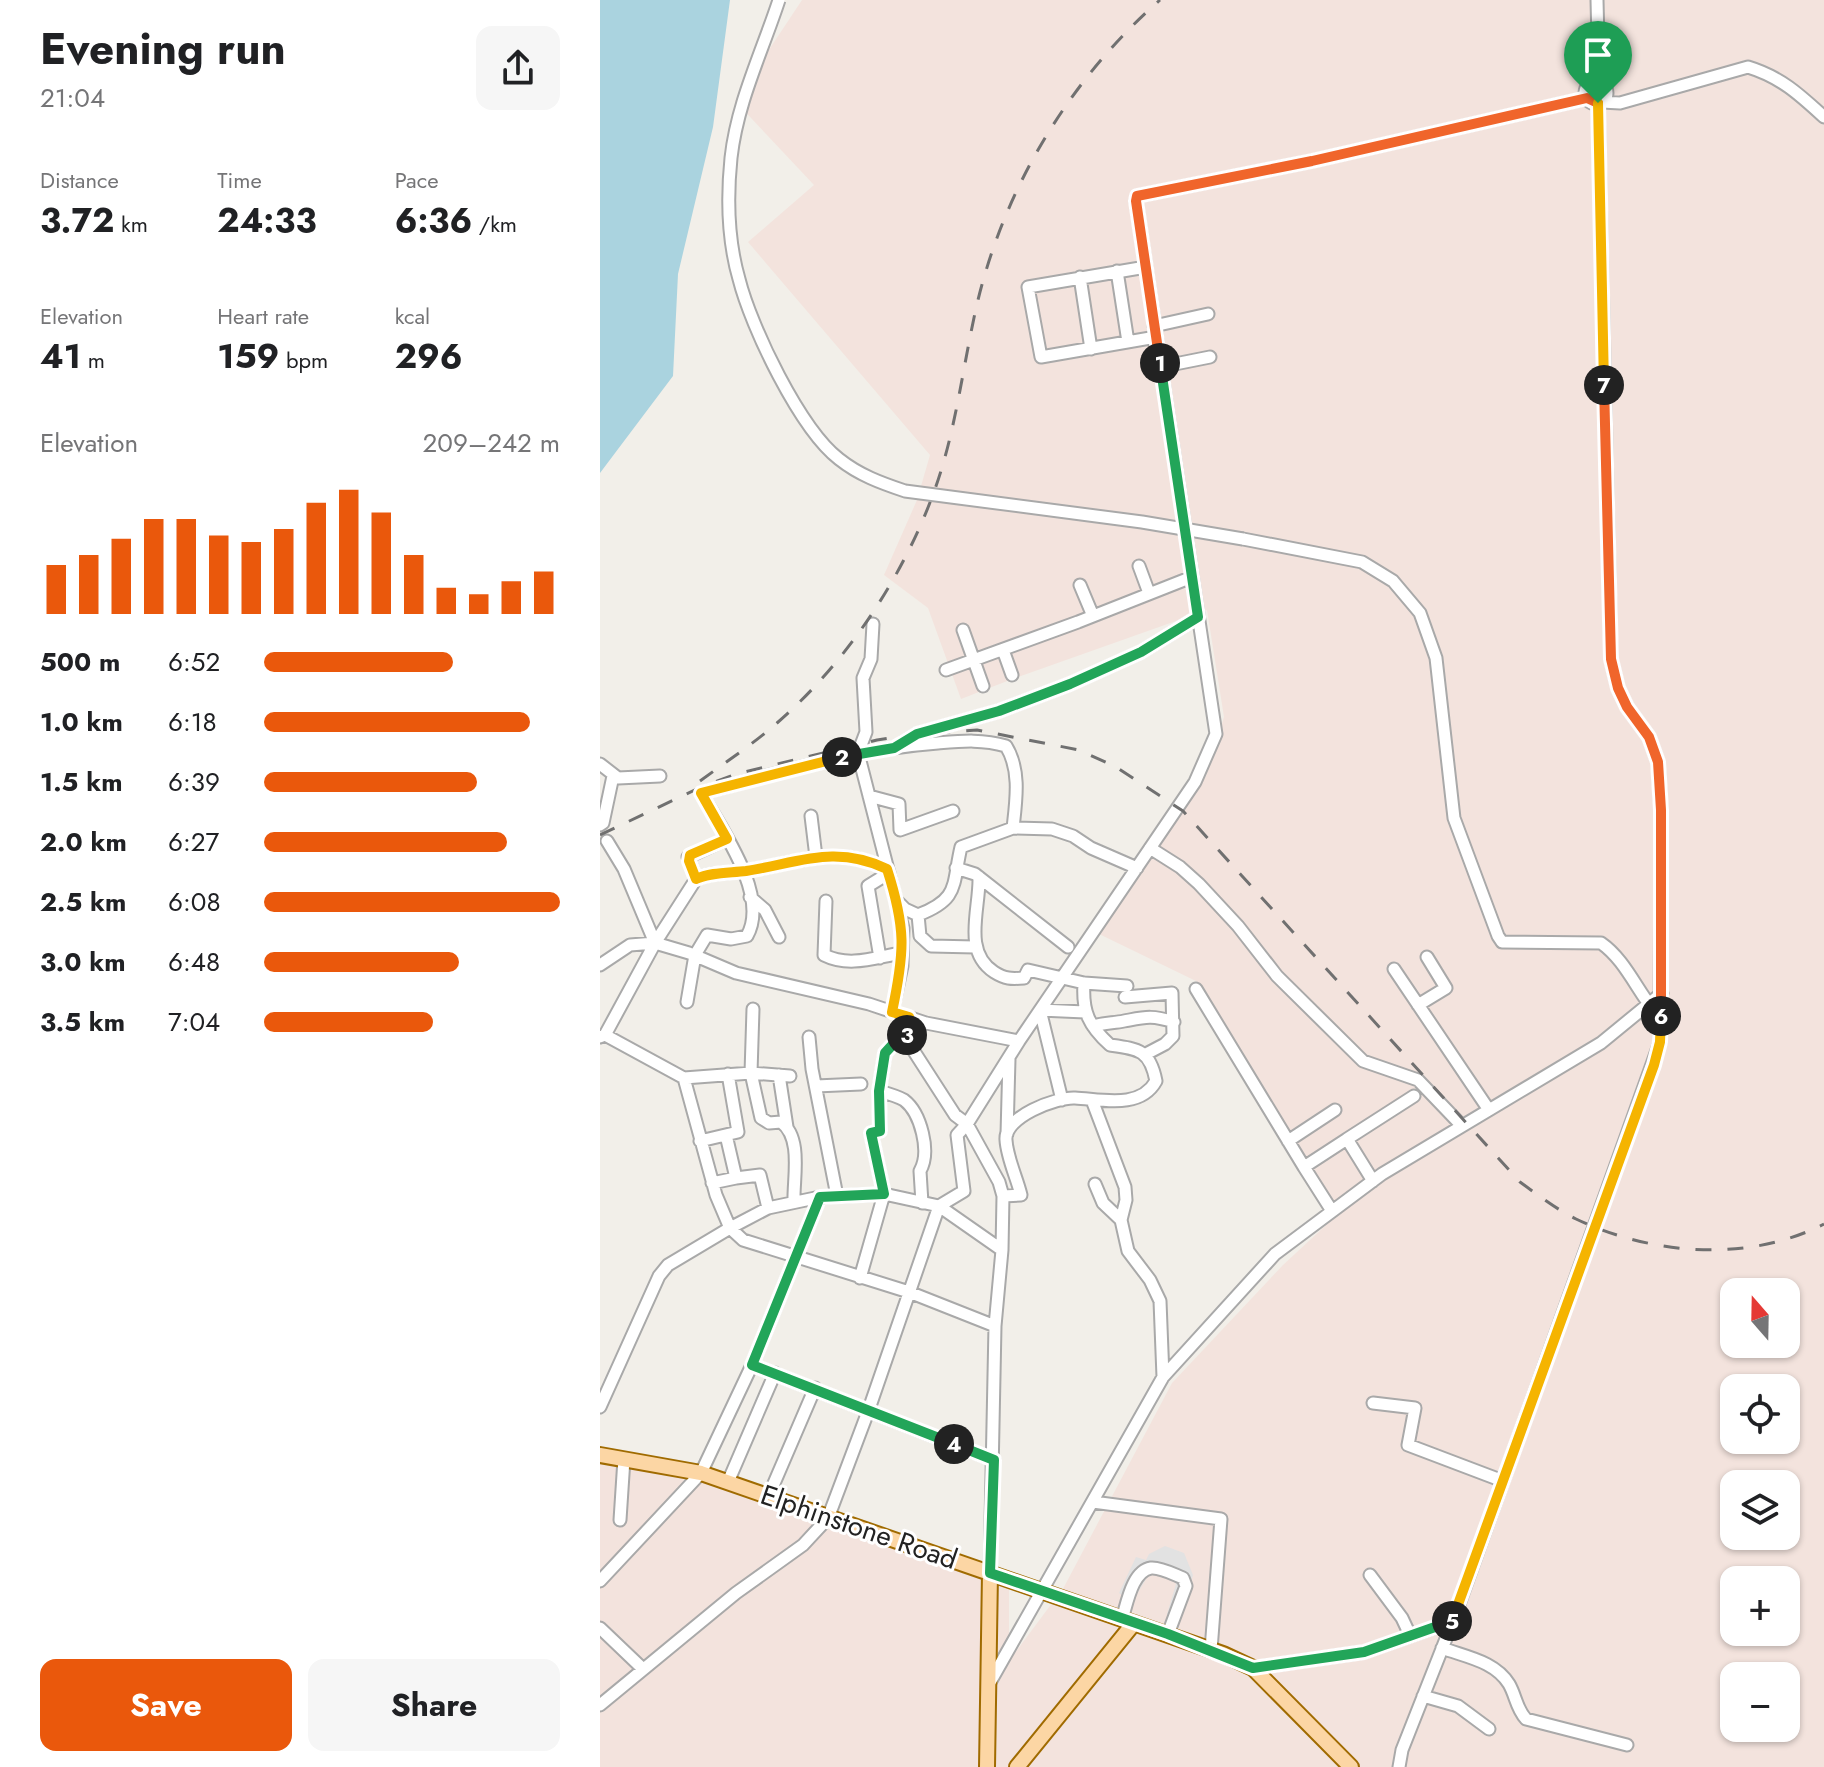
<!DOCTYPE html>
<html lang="en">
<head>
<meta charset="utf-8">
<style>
  body { margin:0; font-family:Jost,sans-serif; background:#f6f6f6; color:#202124; height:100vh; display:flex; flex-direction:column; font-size:30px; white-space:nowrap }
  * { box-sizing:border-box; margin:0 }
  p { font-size:26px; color:#757577 }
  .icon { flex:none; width:44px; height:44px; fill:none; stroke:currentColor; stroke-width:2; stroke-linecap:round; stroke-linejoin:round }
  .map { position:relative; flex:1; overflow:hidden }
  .sheet { display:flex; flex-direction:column; background:#fff; width:600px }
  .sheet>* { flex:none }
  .needle { width:52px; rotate:340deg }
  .fabs { position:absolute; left:1120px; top:1278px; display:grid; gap:16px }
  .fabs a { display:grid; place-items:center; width:80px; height:80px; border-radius:16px; background:#fff; box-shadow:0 2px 6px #0004; font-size:40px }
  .pin { position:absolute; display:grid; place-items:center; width:68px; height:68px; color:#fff; margin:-82px -34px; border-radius:50% 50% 50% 0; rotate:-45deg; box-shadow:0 0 8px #0007 }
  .pin .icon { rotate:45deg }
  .km { position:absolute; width:40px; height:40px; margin:-20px; border-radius:50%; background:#222; color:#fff; font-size:22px; line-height:40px; text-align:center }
  .round { display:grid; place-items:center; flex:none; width:84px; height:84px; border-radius:16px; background:#f6f6f6 }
  .summary { display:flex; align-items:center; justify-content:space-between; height:136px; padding:0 40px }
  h1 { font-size:44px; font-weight:700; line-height:60px }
  .metrics { display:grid; grid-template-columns:repeat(3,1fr); gap:12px; height:136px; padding:8px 40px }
  .metrics div { display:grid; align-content:center }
  .metrics b { font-size:34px; font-weight:700 }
  .metrics small { font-size:22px; font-weight:400 }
  .metrics p { font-size:22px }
  .chart { height:224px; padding:16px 40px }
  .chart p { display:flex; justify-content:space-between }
  .chart svg { width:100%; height:144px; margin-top:8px; stroke:#ea580c; stroke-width:6 }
  .action { display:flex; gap:16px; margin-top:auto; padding:16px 40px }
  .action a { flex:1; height:92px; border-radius:16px; background:#ea580c; color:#fff; font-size:32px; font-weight:700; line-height:92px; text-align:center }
  .action a+a { background:#f6f6f6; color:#202124 }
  ul { padding:0 40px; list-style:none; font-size:26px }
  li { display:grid; grid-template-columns:128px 96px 1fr; align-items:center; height:60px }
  li i { height:20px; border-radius:10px; background:#ea580c }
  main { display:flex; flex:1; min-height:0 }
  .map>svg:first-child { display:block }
  .military { fill:#f3e3dd; fill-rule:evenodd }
  .parking { fill:#e2e2e2 }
  .water { fill:#aad3df }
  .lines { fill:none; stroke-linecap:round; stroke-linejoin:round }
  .minor-casing { stroke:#a9a9a9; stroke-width:15 }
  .major-casing { stroke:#a06b00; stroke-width:18 }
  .minor { stroke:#fff; stroke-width:11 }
  .major { stroke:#fcd6a4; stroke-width:14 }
  .rail { stroke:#707070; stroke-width:3; stroke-dasharray:16 16; stroke-linecap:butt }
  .minor-bridge-casing { stroke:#a9a9a9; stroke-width:15; stroke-linecap:butt }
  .minor-bridge { stroke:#fff; stroke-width:11 }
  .split-1-casing { stroke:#fff; stroke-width:16 }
  .split-2-casing { stroke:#fff; stroke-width:16 }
  .split-3-casing { stroke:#fff; stroke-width:16 }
  .split-4-casing { stroke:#fff; stroke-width:16 }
  .split-5-casing { stroke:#fff; stroke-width:16 }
  .split-6-casing { stroke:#fff; stroke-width:16 }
  .split-7-casing { stroke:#fff; stroke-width:16 }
  .split-8-casing { stroke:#fff; stroke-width:16 }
  .split-1 { stroke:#f0652b; stroke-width:10 }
  .split-2 { stroke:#22a559; stroke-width:10 }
  .split-3 { stroke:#f5b400; stroke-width:10 }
  .split-4 { stroke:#22a559; stroke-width:10 }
  .split-5 { stroke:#22a559; stroke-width:10 }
  .split-6 { stroke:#f5b400; stroke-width:10 }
  .split-7 { stroke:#f0652b; stroke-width:10 }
  .split-8 { stroke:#f5b400; stroke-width:10 }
  .labels { text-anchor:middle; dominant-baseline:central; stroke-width:6; stroke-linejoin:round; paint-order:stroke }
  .street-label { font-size:28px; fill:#222; stroke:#fff }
</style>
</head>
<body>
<main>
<section class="sheet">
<div class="summary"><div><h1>Evening run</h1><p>21:04</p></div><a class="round"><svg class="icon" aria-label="share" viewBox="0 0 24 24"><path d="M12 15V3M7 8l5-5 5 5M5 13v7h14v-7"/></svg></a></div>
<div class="metrics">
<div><p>Distance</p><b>3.72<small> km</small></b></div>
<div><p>Time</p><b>24:33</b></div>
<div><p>Pace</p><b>6:36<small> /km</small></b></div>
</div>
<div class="metrics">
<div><p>Elevation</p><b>41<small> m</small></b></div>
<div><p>Heart rate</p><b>159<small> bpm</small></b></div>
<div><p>kcal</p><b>296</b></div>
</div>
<div class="chart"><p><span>Elevation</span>209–242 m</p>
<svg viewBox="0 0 160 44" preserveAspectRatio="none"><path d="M5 44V29M15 44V26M25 44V21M35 44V15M45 44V15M55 44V20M65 44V22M75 44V18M85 44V10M95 44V6M105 44V13M115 44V26M125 44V36M135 44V38M145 44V34M155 44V31"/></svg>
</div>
<ul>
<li><b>500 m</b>6:52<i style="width:64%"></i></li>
<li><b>1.0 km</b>6:18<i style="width:90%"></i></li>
<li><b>1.5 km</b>6:39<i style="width:72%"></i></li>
<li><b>2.0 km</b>6:27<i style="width:82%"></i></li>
<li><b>2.5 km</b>6:08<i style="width:100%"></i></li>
<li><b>3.0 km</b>6:48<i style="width:66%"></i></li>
<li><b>3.5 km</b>7:04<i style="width:57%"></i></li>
</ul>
<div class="action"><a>Save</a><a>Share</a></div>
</section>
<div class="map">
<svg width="1224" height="1767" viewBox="0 0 1224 1767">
  <rect width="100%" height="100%" fill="#f2efe9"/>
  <path class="military" d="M202 0H1224V1767H0V1460L130 1486 258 1535 409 1588V1661L464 1587 572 1383 683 1265 737 1215 598 982 497 933 606 776 624 717 607 610 415 678 361 699 328 608 284 575 317 500 330 455 148 242 214 185 135 101ZM1134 1292H1186V1344H1134ZM1134 1388H1186V1440H1134ZM1134 1484H1186V1536H1134ZM1134 1580H1186V1632H1134ZM1134 1676H1186V1728H1134Z"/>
  <path class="parking" d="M565 1546 584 1553 593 1575 581 1619 567 1614 576 1584 573 1578 558 1572 548 1576 532 1602 519 1593 536 1557 546 1560 549 1554Z"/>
  <path class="water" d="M0 0H130L113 127 78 274 73 376 0 473Z"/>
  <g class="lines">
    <defs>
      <path id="minor" d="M997 0 999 82
        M985 93a11 11 0 1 1 22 0a11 11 0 1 1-22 0Z
        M1002 102 1020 103 1148 67C1181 77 1200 95 1224 117
        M546 267 428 287 441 357 556 337
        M517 271 528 342
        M480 277 491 349
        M554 326 608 314
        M560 367 610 357
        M643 539 762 562 793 581 820 613 836 658 854 818 898 936 902 942 1001 943C1027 961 1039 996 1061 1019
        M539 566 549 593
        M480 585 493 616
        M273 624 271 659 263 678 266 732 258 753 303 928 302 966 292 1012
        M363 630 383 686
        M403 650 412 675
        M346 670 478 622 592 577
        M302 743 317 734 399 711 470 684 541 652 598 617
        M0 764 18 778 60 776
        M269 796 299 804 300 830 353 811
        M211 816 216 857
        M0 825 3 823 13 776
        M7 841 24 869 55 943
        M550 848 580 867 599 884 638 926 677 976 763 1061 818 1080 862 1126
        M356 868 375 874 468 947
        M379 877C380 909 362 951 394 972 405 979 411 979 424 978L428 970 484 983 527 986
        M96 879 88 857 127 839
        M150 897 165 910 179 937
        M296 900 305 909 318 915C360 899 352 885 361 847L413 828
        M226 901 224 955C250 968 276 957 302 953
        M318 915 320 936 331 946 375 947
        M280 958 268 886 289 873
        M0 965 30 945 55 943 89 953 136 973 269 1004 326 1023 419 1041
        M794 969 889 1110
        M596 989 704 1167
        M525 997 572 993 573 1036 565 1044 546 1054
        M87 1002 95 955 107 935 131 939 147 936C170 896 121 828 101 793 180 773 257 749 338 743 362 741 383 739 406 746 421 770 416 801 413 828L452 829 473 836 491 848 537 868
        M818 1005 846 988 827 957
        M153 1009 151 1073 161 1118 169 1123 181 1122C203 1138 193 1179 194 1202
        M493 1026C504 1023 514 1023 524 1021 546 1017 551 1015 574 1022
        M5 1035 55 943 96 879C111 872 130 873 146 871 197 863 237 844 287 869
        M0 1037 5 1035 84 1078 116 1195 130 1228 68 1265 59 1276 0 1407
        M209 1037 212 1069 237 1196
        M179 1075 187 1127
        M84 1078 151 1073 190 1076
        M216 1086 261 1084
        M279 1091C286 1093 297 1096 304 1100 321 1113 331 1152 320 1171L322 1203
        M462 1100 440 1010 485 1012
        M492 1100 525 1187 526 1200 521 1220 503 1203 495 1184
        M407 1134 409 1059
        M747 1139 814 1096
        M100 1141 138 1132 128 1074
        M688 1141 735 1110
        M136 1178 160 1175 168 1208
        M112 1183 136 1178 126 1135
        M403 1196 421 1195C417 1178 407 1158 406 1140 404 1117 456 1097 475 1098 500 1099 540 1110 556 1081 550 1050 539 1049 510 1045 489 1026 482 1012 484 983
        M732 1211 704 1167 747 1139 773 1181
        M521 1220 528 1251 550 1280 560 1301 563 1377
        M260 1278 284 1194 271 1133 280 1131 279 1091 285 1053 296 1041 306 1039 309 1017
        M395 1326 309 1292 143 1240 130 1228 168 1208 220 1197 284 1194 339 1206 402 1250
        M152 1365 394 1460
        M773 1403 815 1408 808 1445 903 1481
        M128 1482 175 1373
        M169 1495 215 1388
        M493 1502 621 1519 611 1650
        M20 1520 24 1459
        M390 1573 395 1326 402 1250 403 1196 399 1182 367 1124 419 1041 595 782 616 734 536 201 537 196 712 161 987 98
        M770 1575 802 1618 810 1635
        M0 1581 101 1473 152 1365 220 1197
        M522 1619C527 1604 532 1571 551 1568 561 1567 575 1575 583 1578L586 1586 568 1634
        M0 1628 43 1669
        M842 1648C866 1657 895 1661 909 1684 916 1696 916 1708 926 1719L1027 1745
        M653 1668 764 1652 853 1621
        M389 1684 563 1377 675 1254 782 1174 1001 1043 1062 993
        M823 1696 858 1706 889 1729
        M0 1705 136 1593 203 1545 228 1518 269 1409 339 1206 364 1191 357 1135 367 1124 355 1115 306 1039
        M799 1767 802 1750 853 1621 1060 1042 1061 810 1058 762 1049 737 1027 707 1018 688 1011 659 998 103"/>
      <path id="major" d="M0 1455 101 1473 623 1654 653 1668 751 1767
        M387 1767 390 1573
        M417 1767 534 1623"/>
    </defs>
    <use href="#minor" class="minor-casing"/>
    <use href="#major" class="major-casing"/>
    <use href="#minor" class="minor"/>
    <use href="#major" class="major"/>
    <path class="rail" d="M100 781C126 762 153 744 177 723 247 662 304 576 335 489 357 427 363 363 378 300 406 185 471 78 560 0
      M0 835 101 787 136 774 277 740 317 734 377 730 479 750 516 767 583 811 920 1182C938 1195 956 1209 976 1219 1052 1255 1148 1263 1224 1224"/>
    <defs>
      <path id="minor-bridge" d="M179 0C162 52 137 103 131 158 127 197 128 241 139 279 151 327 200 429 239 459 259 475 281 483 305 491L542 522 643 539"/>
    </defs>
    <use href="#minor-bridge" class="minor-bridge-casing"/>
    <use href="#minor-bridge" class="minor-bridge"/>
  </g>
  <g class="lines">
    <defs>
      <path id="split-1" d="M560 363 536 201 537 196 712 161 987 98 998 103"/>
      <path id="split-2" d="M242 757 294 748 317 734 399 711 470 684 541 652 598 617 560 363"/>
      <path id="split-3" d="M242 757 101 793 127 839 90 855 89 861 96 879C111 872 130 873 146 871 198 863 235 844 287 869 306 928 305 951 292 1012L309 1017 307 1035"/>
      <path id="split-4" d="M307 1035 306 1039 296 1041 285 1053 279 1091 280 1131 271 1133 284 1194 220 1197 152 1365 354 1444"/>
      <path id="split-5" d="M354 1444 394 1460 390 1573 568 1634 653 1668 764 1652 852 1621"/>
      <path id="split-6" d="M852 1621 1054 1065 1060 1042 1061 1016"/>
      <path id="split-7" d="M1004 385 1011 659 1018 688 1027 707 1049 737 1058 762 1061 810V1016"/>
      <path id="split-8" d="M998 103 1004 385"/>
    </defs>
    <use href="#split-1" class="split-1-casing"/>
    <use href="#split-2" class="split-2-casing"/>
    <use href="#split-3" class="split-3-casing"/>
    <use href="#split-4" class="split-4-casing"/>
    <use href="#split-5" class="split-5-casing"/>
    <use href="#split-6" class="split-6-casing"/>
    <use href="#split-7" class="split-7-casing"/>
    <use href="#split-8" class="split-8-casing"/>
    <use href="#split-1" class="split-1"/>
    <use href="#split-2" class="split-2"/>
    <use href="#split-3" class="split-3"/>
    <use href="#split-4" class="split-4"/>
    <use href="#split-5" class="split-5"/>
    <use href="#split-6" class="split-6"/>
    <use href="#split-7" class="split-7"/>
    <use href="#split-8" class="split-8"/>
  </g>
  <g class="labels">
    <g class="street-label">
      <text transform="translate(259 1527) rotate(19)">Elphinstone Road</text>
    </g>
  </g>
</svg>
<div class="fabs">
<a><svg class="needle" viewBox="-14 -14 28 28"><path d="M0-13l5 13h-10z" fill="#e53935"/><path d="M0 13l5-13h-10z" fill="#757577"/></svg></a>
<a><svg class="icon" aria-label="locate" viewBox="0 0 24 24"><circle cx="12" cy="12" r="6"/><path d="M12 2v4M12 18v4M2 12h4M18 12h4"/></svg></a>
<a><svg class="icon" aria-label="layers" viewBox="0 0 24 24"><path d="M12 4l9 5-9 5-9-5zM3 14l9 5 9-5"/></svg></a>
<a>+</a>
<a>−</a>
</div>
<div class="pin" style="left:998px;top:103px;background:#1e9e55"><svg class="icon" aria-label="arrive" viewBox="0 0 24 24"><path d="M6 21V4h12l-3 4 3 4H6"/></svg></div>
<b class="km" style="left:560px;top:363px">1</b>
<b class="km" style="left:242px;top:757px">2</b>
<b class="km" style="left:307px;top:1035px">3</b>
<b class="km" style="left:354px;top:1444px">4</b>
<b class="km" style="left:852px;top:1621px">5</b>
<b class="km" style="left:1061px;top:1016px">6</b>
<b class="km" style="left:1004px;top:385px">7</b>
</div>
</main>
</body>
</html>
